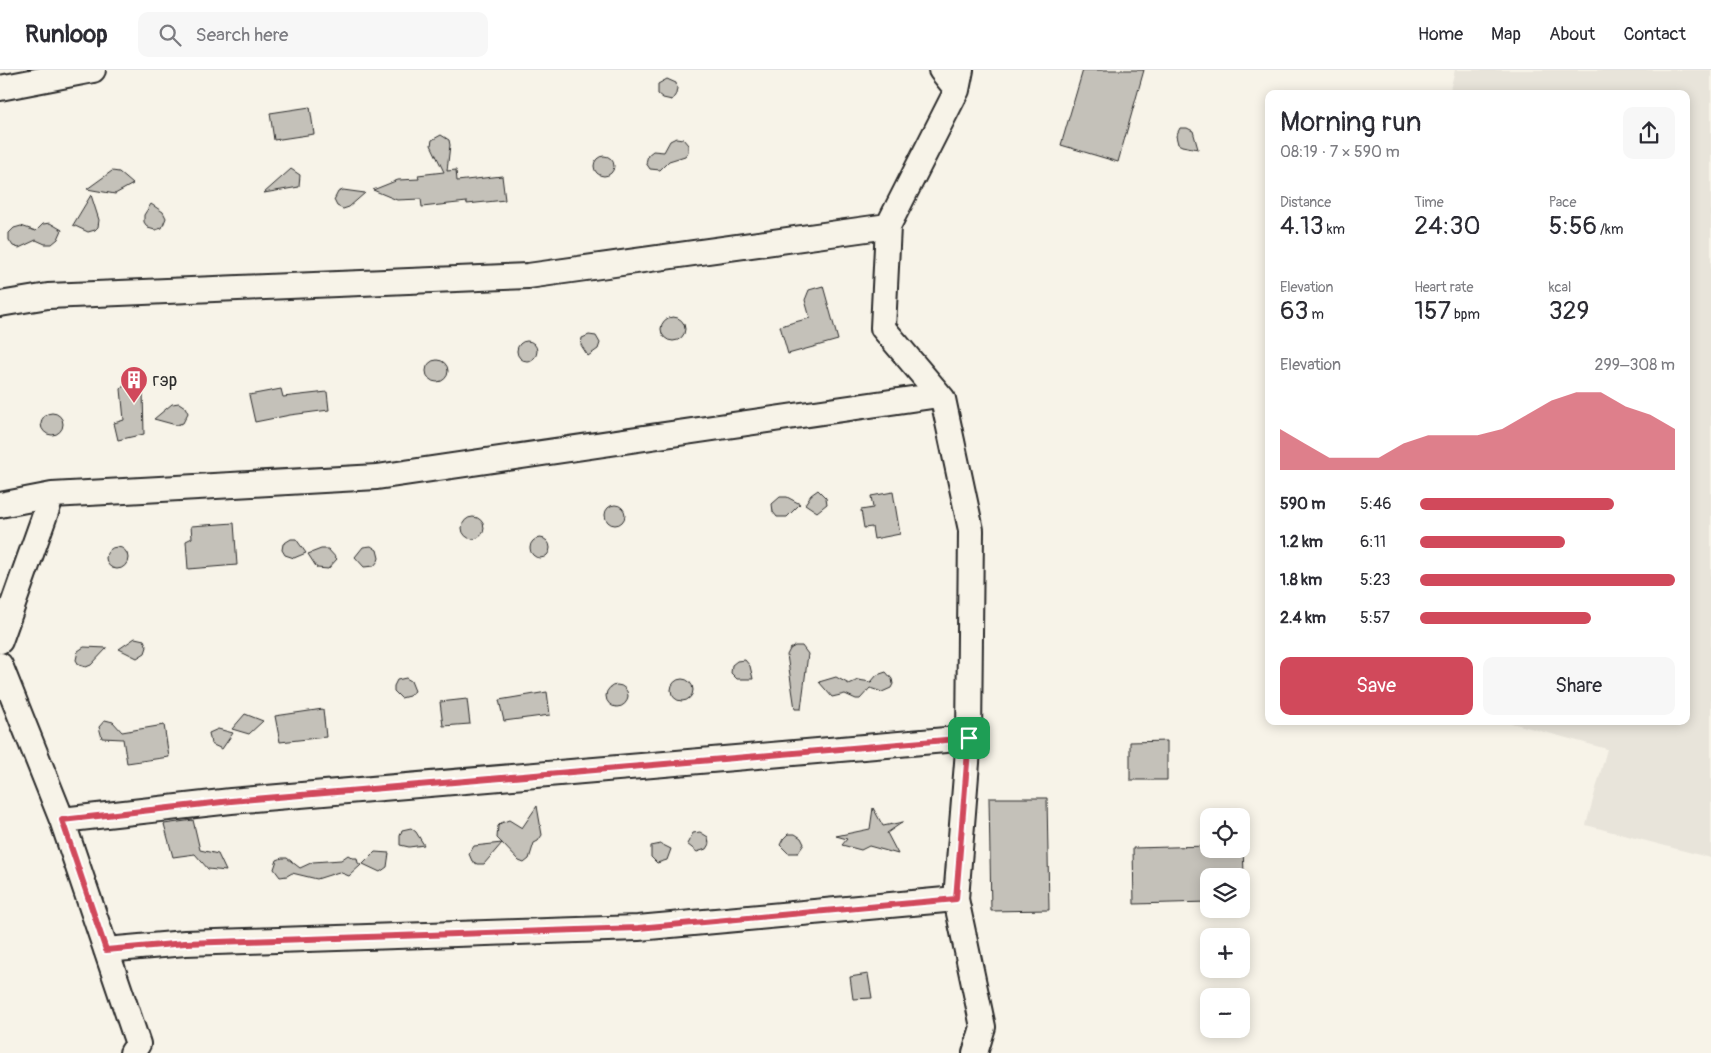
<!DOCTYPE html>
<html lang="en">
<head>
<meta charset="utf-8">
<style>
  body { margin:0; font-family:Pangolin,sans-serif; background:#f7f7f7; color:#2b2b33; height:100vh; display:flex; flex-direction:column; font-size:19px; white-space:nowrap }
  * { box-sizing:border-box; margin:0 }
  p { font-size:16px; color:#7c7c81 }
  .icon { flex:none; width:28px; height:28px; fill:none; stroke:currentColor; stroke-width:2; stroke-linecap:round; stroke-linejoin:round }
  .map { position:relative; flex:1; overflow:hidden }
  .sheet { position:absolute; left:1265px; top:20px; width:425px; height:635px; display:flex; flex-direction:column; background:#fff; border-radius:10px; box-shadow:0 2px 12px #0003 }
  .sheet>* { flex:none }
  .controls { position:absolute; left:1200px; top:738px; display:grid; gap:10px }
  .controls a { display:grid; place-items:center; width:50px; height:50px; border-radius:10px; background:#fff; box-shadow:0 2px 12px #0003; font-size:25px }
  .pin { position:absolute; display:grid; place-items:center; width:42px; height:42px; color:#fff; margin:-21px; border-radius:10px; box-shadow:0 2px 8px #0006 }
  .round { display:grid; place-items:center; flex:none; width:52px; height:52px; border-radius:10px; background:#f7f7f7 }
  .overview { display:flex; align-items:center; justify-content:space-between; height:85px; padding:0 15px }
  h1 { font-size:28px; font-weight:600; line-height:38px }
  .stats { display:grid; grid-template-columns:repeat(3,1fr); gap:8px; height:85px; padding:5px 15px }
  .stats div { display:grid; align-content:center }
  .stats b { font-size:25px; font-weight:600 }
  .stats small { font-size:14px; font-weight:400 }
  .stats p { font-size:14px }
  .chart { height:140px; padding:10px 15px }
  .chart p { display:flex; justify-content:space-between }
  .chart svg { width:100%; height:90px; margin-top:5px; fill:#d1495b; opacity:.7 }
  .primary-button { display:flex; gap:10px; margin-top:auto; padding:10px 15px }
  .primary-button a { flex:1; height:58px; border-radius:10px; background:#d1495b; color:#fff; font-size:20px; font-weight:600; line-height:58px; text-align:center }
  .primary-button a+a { background:#f7f7f7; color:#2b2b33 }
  ul { padding:0 15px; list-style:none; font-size:16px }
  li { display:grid; grid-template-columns:80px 60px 1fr; align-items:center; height:38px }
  li i { height:12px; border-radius:6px; background:#d1495b }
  header { display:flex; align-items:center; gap:30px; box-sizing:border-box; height:70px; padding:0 25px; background:#fff; border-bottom:1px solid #e1e1e2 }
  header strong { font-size:24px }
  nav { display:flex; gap:28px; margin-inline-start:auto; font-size:18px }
  .search { width:350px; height:45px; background:#f7f7f7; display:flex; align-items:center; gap:12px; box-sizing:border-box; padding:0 18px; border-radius:10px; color:#7c7c81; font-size:19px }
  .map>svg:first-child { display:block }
  .built { fill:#e8e4da }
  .building { fill:#c4c1b9; stroke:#2b2b2b }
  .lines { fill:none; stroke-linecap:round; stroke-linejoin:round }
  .street-casing { stroke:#2b2b2b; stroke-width:28 }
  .street { stroke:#f7f3e8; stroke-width:24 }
  .route-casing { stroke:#fff; stroke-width:10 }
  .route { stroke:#d1495b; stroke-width:6 }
  .labels { text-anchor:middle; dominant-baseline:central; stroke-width:4.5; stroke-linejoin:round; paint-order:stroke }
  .poi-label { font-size:18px; fill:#2b2b2b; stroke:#f7f3e8; text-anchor:start }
</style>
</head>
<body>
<header>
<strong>Runloop</strong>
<div class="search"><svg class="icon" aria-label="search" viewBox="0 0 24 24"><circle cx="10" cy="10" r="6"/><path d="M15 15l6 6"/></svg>Search here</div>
<nav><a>Home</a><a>Map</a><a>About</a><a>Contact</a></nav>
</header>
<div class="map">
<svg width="1711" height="983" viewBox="0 0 1711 983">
  <rect width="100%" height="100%" fill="#f7f3e8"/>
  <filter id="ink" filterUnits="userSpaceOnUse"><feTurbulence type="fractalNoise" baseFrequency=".02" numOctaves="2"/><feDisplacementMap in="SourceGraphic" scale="10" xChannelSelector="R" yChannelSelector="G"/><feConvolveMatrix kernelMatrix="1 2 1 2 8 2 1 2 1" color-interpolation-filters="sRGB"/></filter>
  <g filter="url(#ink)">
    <path class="built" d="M1455 0H1711V788L1586 755 1607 679 1504 651H1686V24H1449Z"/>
    <path class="building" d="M1083 0H1144L1118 92 1061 75Z
      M667 9 676 13 677 18 676 24 672 30 663 28 658 24V14Z
      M310 37 314 64 274 70 270 43Z
      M1180 58H1187L1193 61 1198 79 1182 76 1178 74 1176 66Z
      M441 65 449 70 450 75 447 101 456 100 457 111 502 106 505 130 467 134V132L422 137 421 129 397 130 373 120 398 110 419 109 418 105 444 102 431 75 432 70Z
      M676 68 683 69 688 75V82L685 86 669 91 660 100 650 99 646 93 648 85 653 81 664 82 670 71Z
      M594 96a10 10 0 1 1 20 0a10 10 0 1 1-20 0Z
      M291 99 300 105 299 117 264 123Z
      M112 101 119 102 133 114 115 124 87 119Z
      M343 120 365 123 349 137 343 139 337 136 334 130 338 122Z
      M91 125 99 150 98 157 95 160 88 162 73 155Z
      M151 134 163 142 166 148 162 158 155 160 148 158 144 152V145Z
      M50 153 62 160 58 169 52 174H45L36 170 19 178 13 176 9 170V163L14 158 21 156 36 161 43 154Z
      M823 216 838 270 788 284 780 256 810 248 805 230 809 220Z
      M661 259a12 12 0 1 1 24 0a12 12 0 1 1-24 0Z
      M589 265 596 266 600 273 598 279 588 286 581 275 582 268Z
      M517 281a10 10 0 1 1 20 0a10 10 0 1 1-20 0Z
      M426 301a11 11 0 1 1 22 0a11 11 0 1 1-22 0Z
      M133 312 139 315 143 321 144 364 118 370 114 353 124 350 121 319 126 313Z
      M281 319 283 327 327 322 329 340 290 345 255 352 249 325Z
      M179 333 185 337 188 343 183 353 176 355 154 349 172 334Z
      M41 354a11 11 0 1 1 22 0a11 11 0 1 1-22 0Z
      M818 420 826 428 827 434 817 442 805 434 811 425Z
      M893 422 900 464 874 469 872 457 864 458 861 440 873 438 871 426Z
      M780 427H787L800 434 787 447H777L773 442 772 434Z
      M605 445a10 10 0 1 1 20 0a10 10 0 1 1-20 0Z
      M462 458a11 11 0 1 1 22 0a11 11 0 1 1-22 0Z
      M234 453 237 495 188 499 186 471 192 468 191 456Z
      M530 478a10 10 0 1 1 20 0a10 10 0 1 1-20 0Z
      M291 469H296L306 483 294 488 285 485 282 480 283 474Z
      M371 476 377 480 379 488 378 491 374 496 364 497 355 487 363 477Z
      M106 488a11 11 0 1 1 22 0a11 11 0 1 1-22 0Z
      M321 479H328L337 489 328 499 317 498 308 484Z
      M135 568 144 570 147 577 145 583 137 588 119 579Z
      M795 576H802L808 584 801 639H795L787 585 790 579Z
      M84 577 107 578 91 595 86 597 79 595 76 590 78 581Z
      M745 590 750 596 753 609H737L731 603 732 595 737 591Z
      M886 602 892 609 893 614 891 618 882 622 870 618 860 629H856L845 624 832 627 819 612 836 607 849 614 858 610 871 612 877 605Z
      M406 608 411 611 415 621 409 626 401 628 394 621V616L397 610Z
      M671 620a11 11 0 1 1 22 0a11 11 0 1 1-22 0Z
      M606 626a11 11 0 1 1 22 0a11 11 0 1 1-22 0Z
      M547 622 550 645 504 651 499 630Z
      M467 629 470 654 443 656 440 632Z
      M323 639 326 667 280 672 275 646Z
      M245 644 263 651 249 664 232 659Z
      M105 650 113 652 122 662 164 655 169 687 127 693 123 669 102 668 99 657Z
      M218 659 233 663 222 679 211 674 209 663Z
      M1167 671V710H1130V672Z
      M989 728H1047L1049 840 991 841Z
      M537 736 542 765 538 771 534 773 529 789 524 793 519 791 502 773 484 794H477L472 791 469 784 474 776 502 773 497 768 498 756 501 753 509 750 522 758Z
      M873 738 883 756 903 752 887 763 898 784 869 776 861 780 842 775 847 769 836 766 870 759Z
      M193 750 200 780 218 784 226 801 208 799 195 784 173 787 164 754Z
      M411 758 416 762 424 775 409 777 400 775V766L402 760Z
      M700 762 708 767 709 774 706 779 697 782 687 774 693 763Z
      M788 764H795L801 768 804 774 798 783H788L780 775 783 769Z
      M661 774 671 779 667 790 657 793 651 787V776Z
      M1209 776V779H1241V776H1243L1245 832H1241V806H1209V832L1134 834 1133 778Z
      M375 782 389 783 387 797 380 802 363 794Z
      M348 785 353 788H357L358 793 361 795 349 806 339 802 317 809 292 803 287 806 280 807 274 799 277 790 282 788H287L300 798 313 792 341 790Z
      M868 904 872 928 853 929 850 907Z"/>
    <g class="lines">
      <defs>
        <path id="street" d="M941 0 957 20
          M961 0 957 20 888 156 883 258 943 329 971 460 969 668 956 829 983 957 975 983
          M0 18 93 0
          M0 234 48 226 528 206 888 156
          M0 435 52 425 377 407 939 325
          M0 571 52 425
          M0 595 62 750 138 974 132 983
          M62 750 231 731 969 668
          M106 880 185 873 638 858 956 829"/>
      </defs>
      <use href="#street" class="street-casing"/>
      <use href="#street" class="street"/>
    </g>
  </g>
  <g class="lines" filter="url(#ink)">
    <defs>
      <path id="route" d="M969 668 956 829 638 858 185 873 106 880 62 750 231 731Z"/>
    </defs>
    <use href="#route" class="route-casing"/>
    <use href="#route" class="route"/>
  </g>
  <defs>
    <symbol id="building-pin" viewBox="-11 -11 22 30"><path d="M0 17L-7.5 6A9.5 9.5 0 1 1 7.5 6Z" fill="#d1495b" stroke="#f7f3e8"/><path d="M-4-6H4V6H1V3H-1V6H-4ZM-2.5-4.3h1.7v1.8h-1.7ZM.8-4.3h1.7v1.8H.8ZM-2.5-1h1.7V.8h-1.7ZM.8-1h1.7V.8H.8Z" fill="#fff"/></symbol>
  </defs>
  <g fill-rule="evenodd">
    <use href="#building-pin" x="118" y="294" width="32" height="43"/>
  </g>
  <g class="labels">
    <g class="poi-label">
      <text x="153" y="310">гэр</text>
    </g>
  </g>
</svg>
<div class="controls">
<a><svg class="icon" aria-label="locate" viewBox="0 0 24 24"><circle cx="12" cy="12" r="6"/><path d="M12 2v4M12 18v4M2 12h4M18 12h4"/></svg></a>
<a><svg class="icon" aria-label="layers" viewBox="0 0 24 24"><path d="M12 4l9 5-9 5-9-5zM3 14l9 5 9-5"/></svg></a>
<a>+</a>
<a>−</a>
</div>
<div class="pin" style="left:969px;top:668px;background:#1e9e55"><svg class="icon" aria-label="arrive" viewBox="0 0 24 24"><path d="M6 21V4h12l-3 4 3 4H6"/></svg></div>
<section class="sheet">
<div class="overview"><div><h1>Morning run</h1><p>08:19 · 7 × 590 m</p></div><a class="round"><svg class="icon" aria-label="share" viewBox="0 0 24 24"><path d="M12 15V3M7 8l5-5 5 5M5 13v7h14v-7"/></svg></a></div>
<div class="stats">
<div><p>Distance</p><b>4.13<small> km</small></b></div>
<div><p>Time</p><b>24:30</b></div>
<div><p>Pace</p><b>5:56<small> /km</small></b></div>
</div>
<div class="stats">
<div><p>Elevation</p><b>63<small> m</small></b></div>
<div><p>Heart rate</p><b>157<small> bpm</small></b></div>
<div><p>kcal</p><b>329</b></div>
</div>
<div class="chart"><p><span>Elevation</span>299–308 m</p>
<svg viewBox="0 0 160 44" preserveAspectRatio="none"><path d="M0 44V24L10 31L20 38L30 38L40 38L50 31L60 27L70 27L80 27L90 24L100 17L110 10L120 6L130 6L140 13L150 17L160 24V44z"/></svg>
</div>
<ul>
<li><b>590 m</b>5:46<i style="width:76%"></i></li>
<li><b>1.2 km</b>6:11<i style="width:57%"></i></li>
<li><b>1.8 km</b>5:23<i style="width:100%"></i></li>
<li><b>2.4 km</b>5:57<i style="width:67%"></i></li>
</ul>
<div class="primary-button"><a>Save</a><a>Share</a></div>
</section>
</div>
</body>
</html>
